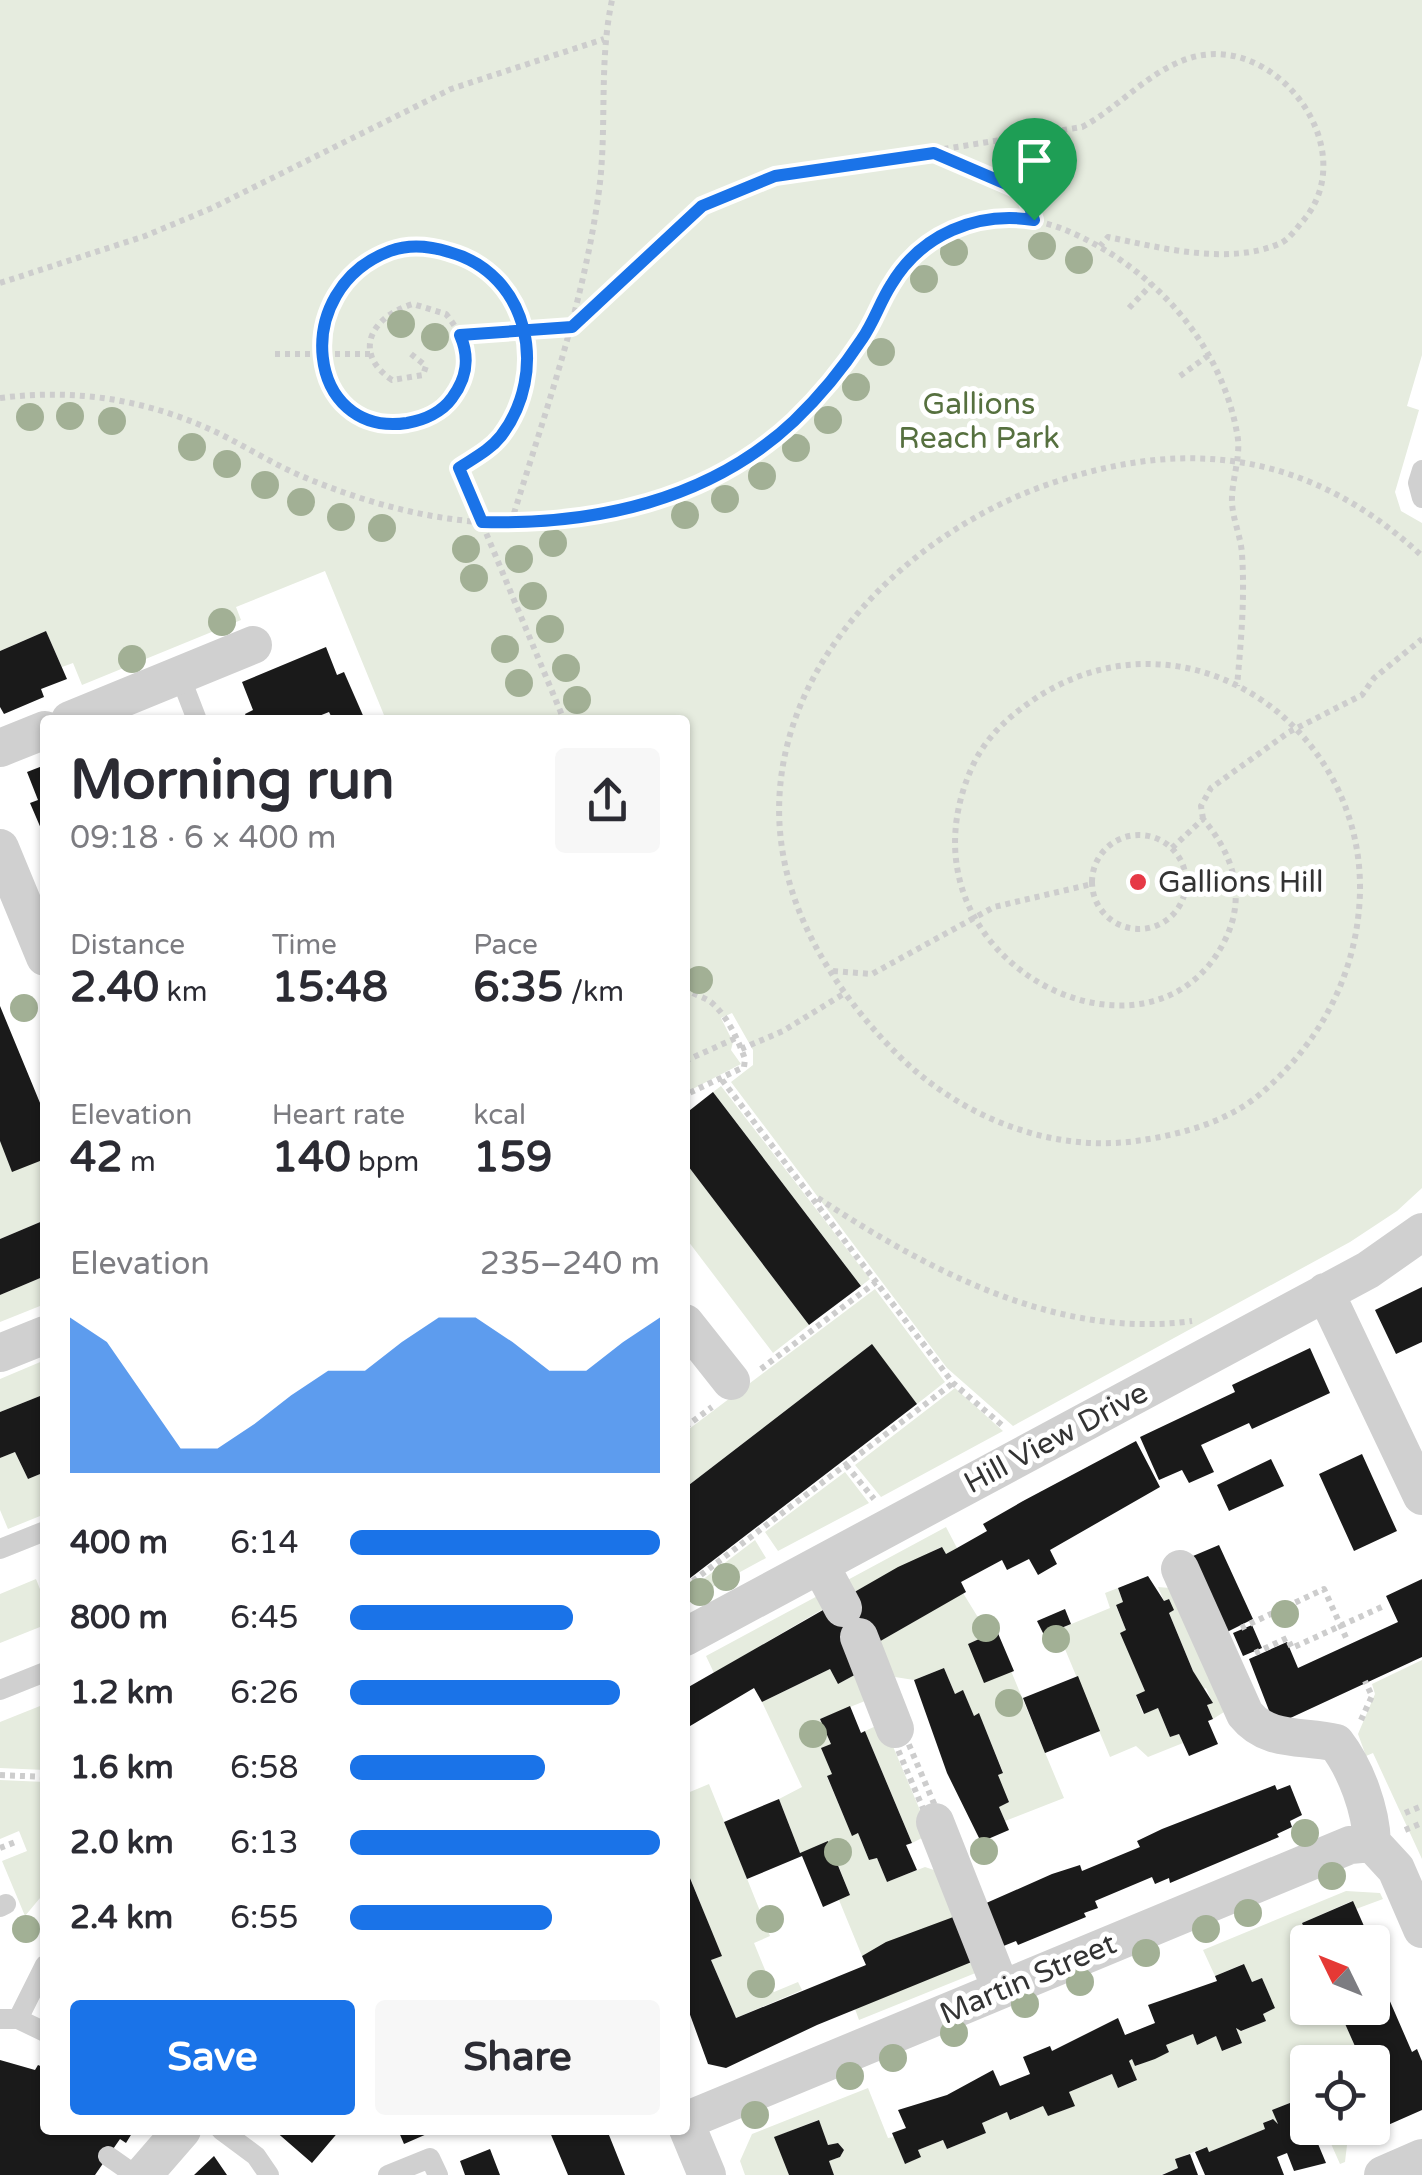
<!DOCTYPE html>
<html lang="en">
<head>
<meta charset="utf-8">
<style>
  body { margin:0; font-family:"Varela Round",sans-serif; background:#f7f7f7; color:#2b2b33; height:100vh; display:flex; flex-direction:column; font-size:38px; white-space:nowrap }
  * { box-sizing:border-box; margin:0 }
  p { font-size:32px; color:#7c7c81 }
  .icon { flex:none; width:55px; height:55px; fill:none; stroke:currentColor; stroke-width:2; stroke-linecap:round; stroke-linejoin:round }
  .map { position:relative; flex:1; overflow:hidden }
  .details { position:absolute; left:40px; top:715px; width:650px; height:1420px; display:flex; flex-direction:column; background:#fff; border-radius:10px; box-shadow:0 2px 8px #0004 }
  .details>* { flex:none }
  .needle { width:65px; rotate:313deg }
  .controls { position:absolute; left:1290px; top:1925px; display:grid; gap:20px }
  .controls a { display:grid; place-items:center; width:100px; height:100px; border-radius:10px; background:#fff; box-shadow:0 2px 8px #0004; font-size:50px }
  .pin { position:absolute; display:grid; place-items:center; width:85px; height:85px; color:#fff; margin:-102px -42px; border-radius:50% 50% 50% 0; rotate:-45deg; box-shadow:0 0 10px #0007 }
  .pin .icon { rotate:45deg }
  .round { display:grid; place-items:center; flex:none; width:105px; height:105px; border-radius:10px; background:#f7f7f7 }
  .head { display:flex; align-items:center; justify-content:space-between; height:170px; padding:0 30px }
  h1 { font-size:55px; font-weight:700; line-height:75px }
  .metrics { display:grid; grid-template-columns:repeat(3,1fr); gap:15px; height:170px; padding:10px 30px }
  .metrics div { display:grid; align-content:center }
  .metrics b { font-size:42px; font-weight:700 }
  .metrics small { font-size:28px; font-weight:400 }
  .metrics p { font-size:28px }
  .chart { height:280px; padding:20px 30px }
  .chart p { display:flex; justify-content:space-between }
  .chart svg { width:100%; height:180px; margin-top:10px; fill:#1a73e8; opacity:.7 }
  .action { display:flex; gap:20px; margin-top:auto; padding:20px 30px }
  .action a { flex:1; height:115px; border-radius:10px; background:#1a73e8; color:#fff; font-size:40px; font-weight:700; line-height:115px; text-align:center }
  .action a+a { background:#f7f7f7; color:#2b2b33 }
  ul { padding:0 30px; list-style:none; font-size:32px }
  li { display:grid; grid-template-columns:160px 120px 1fr; align-items:center; height:75px }
  li i { height:25px; border-radius:12px; background:#1a73e8 }
  .map>svg:first-child { display:block }
  .green { fill:#e6ecdf }
  .building { fill:#1a1a1a }
  .lines { fill:none; stroke-linecap:round; stroke-linejoin:round }
  .path { stroke:#cdcdcd; stroke-width:6; stroke-dasharray:5 5; stroke-linecap:butt }
  .lane { stroke:#d0d0d0; stroke-width:20 }
  .street { stroke:#d0d0d0; stroke-width:38 }
  .tree { fill:#a2b095 }
  .route-casing { stroke:#fff; stroke-width:20 }
  .route { stroke:#1a73e8; stroke-width:12 }
  .poi-dot { fill:#e63946; stroke:#fff; stroke-width:4 }
  .labels { text-anchor:middle; dominant-baseline:central; stroke-width:10; stroke-linejoin:round; paint-order:stroke }
  .park-label { font-size:30px; fill:#56703f; stroke:#fff }
  .poi-label { font-size:30px; fill:#333; stroke:#fff; text-anchor:start }
  .street-label { font-size:30px; fill:#333; stroke:#fff }
</style>
</head>
<body>
<div class="map">
<svg width="1422" height="2175" viewBox="0 0 1422 2175">
  <rect width="100%" height="100%" fill="#fff"/>
  <path class="green" d="M0 0H1422V355L1407 406 1419 410 1395 492 1401 511 1422 523V1188L1397 1211 1350 1242 1013 1426 947 1368 731 1082 753 1065V1050L732 1013 721 1018 733 1042 731 1050 741 1064 685 1093V720H386L325 571 236 607 241 620 82 685 73 663 62 667 46 631 0 651Z
    M721 1086 870 1279 861 1286 713 1092Z
    M0 1141 45 1159V1220L0 1239Z
    M685 1162 809 1325 773 1353 685 1237Z
    M45 1276V1304L0 1322V1295Z
    M875 1289 945 1382 917 1404 871 1345 685 1488V1432Z
    M45 1360V1394L0 1412V1379Z
    M955 1388 1003 1431 881 1497 855 1465Z
    M15 1452 28 1479 45 1472V1514L8 1529 0 1510V1458Z
    M845 1472 869 1503 778 1551 765 1532Z
    M946 1527 957 1548 946 1554 941 1547 848 1595 842 1583Z
    M755 1540 766 1558 685 1602V1593Z
    M36 1579 45 1602V1625L0 1643V1594Z
    M1158 1587 1170 1588 1224 1712 1213 1719 1207 1705 1212 1702 1206 1688 1201 1690 1169 1613V1599L1164 1601Z
    M1118 1588 1123 1602 1116 1606 1126 1630 1121 1633 1145 1691 1136 1696 1143 1714 1158 1708 1170 1737 1179 1734 1183 1743 1148 1757 1136 1746 1110 1757 1057 1630 1110 1608 1105 1593Z
    M823 1593 830 1605 714 1673 706 1656Z
    M963 1593 1011 1671 1064 1798 1005 1821 999 1807 998 1775 1003 1772 979 1714 974 1716 963 1691 955 1694 944 1668 914 1680 895 1677 877 1643Z
    M1422 1660V1859L1373 1753 1366 1756 1358 1734 1375 1694 1372 1684Z
    M830 1669 838 1684 862 1671 865 1701 820 1719 831 1744 832 1774 827 1777 852 1835 858 1833 869 1860 877 1858 887 1882 925 1867 943 1873 983 1970 859 2020 855 2009 930 1927 862 1956 839 1900 850 1895 829 1842 800 1853 779 1799 802 1787 762 1702Z
    M45 1704V1770L0 1768V1722Z
    M876 1726 886 1730 928 1829 926 1836 912 1843 865 1731Z
    M0 1780 45 1782V1892L25 1916 2 1861 27 1851 19 1831 0 1839Z
    M709 1784 770 1936 754 1943 774 1992 798 1982 802 1990 736 2018 711 1960 721 1955 685 1865V1794Z
    M1346 1891 1380 1893 1383 1899 1356 1909 1352 1901 1302 1923 1310 1942 1308 2008H1338L1362 2062H1308L1307 2106 1303 2107 1299 2099 1273 2110 1278 2124 1272 2119 1263 2123 1265 2129 1209 2152 1206 2147 1176 2159 1178 2168 1161 2175H834L829 2161 840 2157 844 2150 838 2143 828 2145 818 2120 775 2137 789 2175H745L740 2161 752 2134 868 2088 888 2138 894 2137 905 2164 920 2157 918 2150 943 2140 947 2149 986 2133 982 2123 1007 2112 1011 2120 1043 2106 1048 2116 1074 2106 1069 2092 1112 2074 1118 2088 1136 2081 1129 2061 1132 2059 1136 2066 1169 2052 1166 2045 1193 2034 1197 2044 1216 2036 1223 2051 1242 2043 1236 2028 1242 2031 1265 2021 1263 2014 1275 2008 1262 1978 1252 1982 1243 1964 1215 1976 1203 1950Z
    M1373 2088 1390 2128 1347 2145 1345 2162 1340 2164 1324 2128H1372Z"/>
  <path class="building" d="M46 631 67 679 41 689 44 697 4 714 0 707V651Z
    M326 647 337 675 344 672 365 720H333L329 712 309 720H248L245 714 253 710 242 682Z
    M45 765V838L30 803 38 800 27 772Z
    M0 1006 45 1115V1159L12 1172 0 1141Z
    M713 1092 861 1286 809 1325 685 1162V1114Z
    M45 1220V1276L0 1295V1239Z
    M1422 1287V1342L1396 1354 1375 1310Z
    M872 1344 917 1404 685 1582V1488Z
    M1310 1348 1330 1393 1252 1429 1249 1423 1201 1445 1214 1472 1189 1483 1182 1470 1159 1480 1140 1437 1235 1392 1232 1385Z
    M45 1394V1451L40 1453 45 1472 28 1479 15 1452 0 1458V1412Z
    M1136 1441 1160 1487 1050 1550 1057 1564 1038 1575 1029 1559 1007 1570 1002 1560 961 1582 966 1592 877 1643 862 1671 838 1684 830 1669 762 1702 754 1688 685 1729V1689L898 1567 942 1547 946 1554 957 1548 987 1531 983 1524 1023 1501Z
    M1362 1454 1397 1531 1354 1551 1319 1474Z
    M1271 1459 1284 1486 1229 1511 1217 1485Z
    M1219 1545 1253 1619 1227 1632 1193 1556Z
    M1148 1576 1164 1601 1169 1599 1174 1610 1169 1613 1193 1671 1213 1703 1207 1705 1213 1719 1208 1721 1218 1744 1189 1756 1179 1734 1170 1737 1158 1708 1144 1714 1136 1695 1145 1691 1120 1633 1126 1630 1116 1605 1123 1602 1118 1588Z
    M1422 1579V1657L1286 1720 1270 1713 1249 1659 1287 1642 1298 1668 1398 1622 1386 1596Z
    M1065 1609 1071 1624 1044 1635 1037 1621Z
    M1252 1625 1262 1648 1243 1656 1233 1633Z
    M997 1631 1014 1671 984 1683 968 1644Z
    M944 1668 955 1694 963 1690 974 1716 979 1713 1003 1773 998 1775 1009 1802 999 1807 1009 1830 981 1842 947 1773 914 1680Z
    M1078 1676 1100 1731 1045 1753 1023 1698Z
    M850 1706 861 1733 865 1731 912 1843 906 1845 917 1870 887 1882 877 1858 869 1860 858 1833 852 1836 827 1776 832 1774 821 1748 831 1744 820 1719Z
    M1275 1785 1277 1790 1290 1785 1302 1815 1290 1821 1292 1827 1277 1834 1279 1837 1170 1883 1169 1878 1155 1884 1152 1877 1095 1901 1098 1908 1084 1913 1086 1917 1018 1945 1016 1941 1001 1947 984 1904 1052 1874 1080 1865 1082 1871 1140 1847 1137 1841 1162 1829Z
    M779 1799 800 1853 828 1841 850 1895 823 1907 802 1856 747 1879 724 1822Z
    M685 1866 722 1956 711 1960 736 2018 866 1965 862 1956 886 1942 956 1916 974 1961 817 2025 726 2068 708 2064 685 2001Z
    M1353 1901 1371 1942H1310L1302 1923Z
    M1372 1960 1412 2052 1417 2049 1422 2061V2110L1388 2125 1372 2088V2062H1362L1338 2008H1372Z
    M1244 1964 1252 1982 1262 1978 1275 2008 1263 2014 1266 2021 1241 2031 1236 2028 1242 2043 1222 2051 1216 2036 1197 2045 1193 2034 1166 2045 1169 2052 1155 2059 1135 2066 1132 2059 1129 2061 1137 2080 1118 2088 1112 2074 1069 2092 1075 2106 1048 2116 1043 2106 1010 2120 1007 2112 982 2123 986 2133 947 2149 943 2140 918 2150 921 2157 905 2164 892 2133 906 2128 898 2110 947 2095 993 2070 1000 2086 1030 2074 1023 2057 1050 2046 1052 2051 1118 2018 1125 2035 1155 2023 1148 2005 1217 1981 1215 1976Z
    M0 2060 35 2070 38 2065 45 2068V2130H134L126 2143 120 2139 95 2175H0Z
    M1300 2099 1303 2107 1308 2106V2128H1324L1327 2134 1316 2139 1326 2163 1294 2171 1287 2153 1277 2157 1284 2175H1205L1195 2152 1207 2147 1209 2152 1265 2129 1263 2123 1273 2119 1278 2124 1272 2110Z
    M819 2120 828 2145 838 2143 844 2150 840 2157 829 2161 834 2175H789L774 2137Z
    M274 2130H340L312 2163Z
    M398 2130H436L404 2144Z
    M549 2130H607L625 2175H568Z
    M490 2149 500 2175H465L460 2161Z
    M1190 2154 1198 2175H1162L1178 2168 1175 2159Z
    M214 2156 227 2175H194Z"/>
  <g class="lines">
    <path class="path" d="M935 153 1025 192 1034 219
      M0 283 145 236 212 208 451 89 604 39
      M1129 308 1152 284
      M460 335 572 327 702 206 733 189 775 176 1082 127C1120 107 1148 71 1190 58 1277 31 1365 151 1302 222 1296 229 1289 239 1281 243 1229 266 1162 248 1108 237L1100 246
      M275 354H370
      M411 354 426 366 423 375 392 380C351 352 372 316 413 304L446 314C516 399 382 474 329 379 320 363 317 337 324 320 337 286 355 265 389 252 408 244 429 246 448 251 529 274 549 372 501 436 490 450 474 458 459 468L564 720
      M1180 376 1209 355
      M0 398C72 389 138 398 205 427 237 441 267 461 299 475 376 508 461 529 546 522 676 510 797 449 865 334 886 299 899 258 937 237 984 210 1031 213 1079 236 1158 274 1221 345 1237 433 1242 456 1231 480 1232 503 1233 520 1241 537 1242 554 1245 598 1241 642 1237 686
      M511 523C544 416 582 309 598 198 608 132 598 65 612 0
      M1203 819 1201 806 1211 788 1289 732 1362 695 1374 678 1422 639
      M1092 882a47 47 0 1 1 94 0a47 47 0 1 1-94 0Z
      M1172 848 1203 819C1233 854 1247 896 1225 940 1151 1091 884 959 973 765 988 733 1015 711 1044 693 1192 606 1363 727 1360 892 1358 973 1320 1044 1259 1095 1225 1123 1179 1135 1136 1141 1049 1153 959 1116 897 1054 850 1007 807 946 789 881 738 698 893 535 1055 482 1194 436 1313 455 1422 556
      M833 971 872 974 994 907 1092 884
      M685 987C693 996 704 996 712 1003 728 1017 738 1040 745 1059L744 1067 685 1095
      M741 1049 783 1031 845 993
      M685 1061 736 1038
      M722 1080 953 1383 1004 1427
      M818 1198C926 1269 1057 1340 1192 1321
      M761 1369 876 1282
      M685 1427 712 1407
      M846 1465 874 1499
      M685 1587 953 1383
      M1241 1628 1324 1589 1348 1642
      M1255 1653 1287 1638 1292 1648 1386 1605
      M1361 1720 1372 1696 1365 1681
      M901 1726 941 1820 930 1825 890 1731Z
      M0 1775 45 1777
      M1405 1813 1422 1806
      M1405 1830 1422 1823
      M0 1848 18 1841"/>
    <path class="lane" d="M1422 470 1418 483 1422 498
      M180 676 197 720
      M0 1549 45 1531
      M0 1690 45 1672
      M0 1907 6 1904
      M0 2019H18L45 2032
      M18 2019 45 1965
      M221 2130 256 2156 269 2175
      M108 2156 135 2175
      M388 2175 430 2158 438 2175"/>
    <path class="street" d="M70 720 253 645
      M0 748 45 730
      M0 848 45 957
      M1325 1292 1422 1496
      M685 1323 731 1381
      M0 1353 45 1335
      M820 1565 843 1608
      M1180 1569 1245 1714C1268 1743 1303 1735 1336 1743 1356 1769 1371 1810 1372 1843
      M685 1637 1368 1270 1422 1232
      M859 1637 895 1729
      M935 1822 1001 1989
      M1372 1843 1396 1869 1422 1929
      M685 2121 1350 1845 1372 1843
      M685 2122 707 2175
      M143 2175 182 2130
      M1383 2175 1422 2158"/>
  </g>
  <g class="tree">
    <circle cx="1042" cy="246" r="14"/>
    <circle cx="954" cy="252" r="14"/>
    <circle cx="1079" cy="260" r="14"/>
    <circle cx="924" cy="279" r="14"/>
    <circle cx="401" cy="324" r="14"/>
    <circle cx="435" cy="337" r="14"/>
    <circle cx="881" cy="352" r="14"/>
    <circle cx="856" cy="387" r="14"/>
    <circle cx="70" cy="416" r="14"/>
    <circle cx="30" cy="417" r="14"/>
    <circle cx="828" cy="420" r="14"/>
    <circle cx="112" cy="421" r="14"/>
    <circle cx="192" cy="447" r="14"/>
    <circle cx="796" cy="448" r="14"/>
    <circle cx="227" cy="464" r="14"/>
    <circle cx="762" cy="476" r="14"/>
    <circle cx="265" cy="485" r="14"/>
    <circle cx="725" cy="499" r="14"/>
    <circle cx="301" cy="502" r="14"/>
    <circle cx="685" cy="515" r="14"/>
    <circle cx="341" cy="517" r="14"/>
    <circle cx="382" cy="528" r="14"/>
    <circle cx="553" cy="543" r="14"/>
    <circle cx="466" cy="549" r="14"/>
    <circle cx="519" cy="559" r="14"/>
    <circle cx="474" cy="578" r="14"/>
    <circle cx="533" cy="596" r="14"/>
    <circle cx="222" cy="622" r="14"/>
    <circle cx="550" cy="629" r="14"/>
    <circle cx="505" cy="649" r="14"/>
    <circle cx="132" cy="659" r="14"/>
    <circle cx="566" cy="668" r="14"/>
    <circle cx="519" cy="683" r="14"/>
    <circle cx="577" cy="700" r="14"/>
    <circle cx="699" cy="980" r="14"/>
    <circle cx="24" cy="1008" r="14"/>
    <circle cx="726" cy="1577" r="14"/>
    <circle cx="700" cy="1592" r="14"/>
    <circle cx="1285" cy="1614" r="14"/>
    <circle cx="986" cy="1628" r="14"/>
    <circle cx="1056" cy="1639" r="14"/>
    <circle cx="1009" cy="1703" r="14"/>
    <circle cx="813" cy="1734" r="14"/>
    <circle cx="1305" cy="1833" r="14"/>
    <circle cx="984" cy="1851" r="14"/>
    <circle cx="838" cy="1852" r="14"/>
    <circle cx="1332" cy="1876" r="14"/>
    <circle cx="1248" cy="1913" r="14"/>
    <circle cx="770" cy="1919" r="14"/>
    <circle cx="26" cy="1929" r="14"/>
    <circle cx="1206" cy="1929" r="14"/>
    <circle cx="1146" cy="1953" r="14"/>
    <circle cx="1080" cy="1982" r="14"/>
    <circle cx="761" cy="1984" r="14"/>
    <circle cx="1025" cy="2004" r="14"/>
    <circle cx="954" cy="2033" r="14"/>
    <circle cx="893" cy="2058" r="14"/>
    <circle cx="850" cy="2076" r="14"/>
    <circle cx="755" cy="2115" r="14"/>
  </g>
  <g class="lines">
    <defs>
      <path id="route" d="M1034 220 1025 192 934 153 775 176 702 206 572 327 460 335C470 358 467 378 452 398 442 412 424 420 407 423 306 438 289 289 390 251 409 244 430 246 449 252 530 274 549 373 501 436 490 450 474 458 459 468L482 522C594 525 709 501 794 421 819 397 843 368 862 339 874 322 880 302 891 285 921 234 977 211 1034 220"/>
    </defs>
    <use href="#route" class="route-casing"/>
    <use href="#route" class="route"/>
  </g>
  <circle class="poi-dot" cx="1138" cy="882" r="10"/>
  <g class="labels">
    <g class="park-label">
      <text x="979" y="404">Gallions<tspan x="979" dy="34">Reach Park</tspan></text>
    </g>
    <g class="poi-label">
      <text x="1158" y="882">Gallions Hill</text>
    </g>
    <g class="street-label">
      <text transform="translate(1056 1438) rotate(-28)">Hill View Drive</text>
      <text transform="translate(1028 1979) rotate(-23)">Martin Street</text>
    </g>
  </g>
</svg>
<div class="controls">
<a><svg class="needle" viewBox="-14 -14 28 28"><path d="M0-13l5 13h-10z" fill="#e53935"/><path d="M0 13l5-13h-10z" fill="#7c7c81"/></svg></a>
<a><svg class="icon" aria-label="locate" viewBox="0 0 24 24"><circle cx="12" cy="12" r="6"/><path d="M12 2v4M12 18v4M2 12h4M18 12h4"/></svg></a>
</div>
<div class="pin" style="left:1034px;top:220px;background:#1e9e55"><svg class="icon" aria-label="arrive" viewBox="0 0 24 24"><path d="M6 21V4h12l-3 4 3 4H6"/></svg></div>
<section class="details">
<div class="head"><div><h1>Morning run</h1><p>09:18 · 6 × 400 m</p></div><a class="round"><svg class="icon" aria-label="share" viewBox="0 0 24 24"><path d="M12 15V3M7 8l5-5 5 5M5 13v7h14v-7"/></svg></a></div>
<div class="metrics">
<div><p>Distance</p><b>2.40<small> km</small></b></div>
<div><p>Time</p><b>15:48</b></div>
<div><p>Pace</p><b>6:35<small> /km</small></b></div>
</div>
<div class="metrics">
<div><p>Elevation</p><b>42<small> m</small></b></div>
<div><p>Heart rate</p><b>140<small> bpm</small></b></div>
<div><p>kcal</p><b>159</b></div>
</div>
<div class="chart"><p><span>Elevation</span>235–240 m</p>
<svg viewBox="0 0 160 44" preserveAspectRatio="none"><path d="M0 44V6L10 12L20 25L30 38L40 38L50 32L60 25L70 19L80 19L90 12L100 6L110 6L120 12L130 19L140 19L150 12L160 6V44z"/></svg>
</div>
<ul>
<li><b>400 m</b>6:14<i style="width:100%"></i></li>
<li><b>800 m</b>6:45<i style="width:72%"></i></li>
<li><b>1.2 km</b>6:26<i style="width:87%"></i></li>
<li><b>1.6 km</b>6:58<i style="width:63%"></i></li>
<li><b>2.0 km</b>6:13<i style="width:100%"></i></li>
<li><b>2.4 km</b>6:55<i style="width:65%"></i></li>
</ul>
<div class="action"><a>Save</a><a>Share</a></div>
</section>
</div>
</body>
</html>
